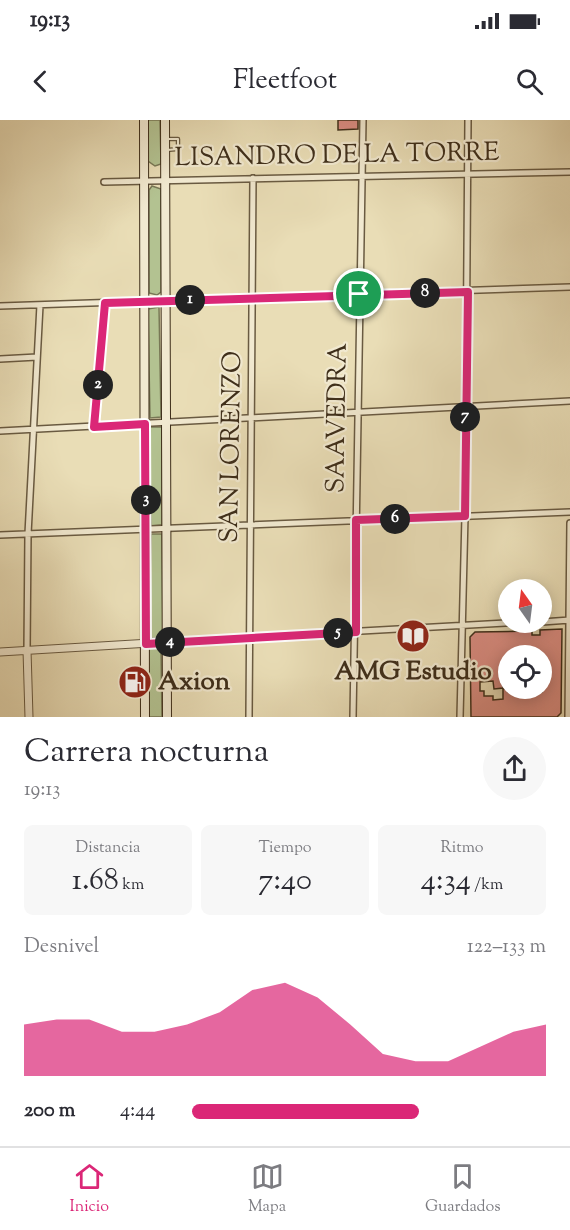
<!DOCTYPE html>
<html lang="es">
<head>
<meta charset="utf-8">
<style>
  body { margin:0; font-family:"Sorts Mill Goudy",serif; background:#f7f7f7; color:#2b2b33; height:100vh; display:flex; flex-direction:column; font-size:22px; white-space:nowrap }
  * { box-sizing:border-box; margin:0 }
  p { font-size:20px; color:#7c7c81 }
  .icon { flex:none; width:33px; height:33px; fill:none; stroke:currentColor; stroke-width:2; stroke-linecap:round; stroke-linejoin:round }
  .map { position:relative; height:597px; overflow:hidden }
  .panel { display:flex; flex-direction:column; background:#fff; flex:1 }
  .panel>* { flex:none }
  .needle { width:39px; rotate:346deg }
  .tools { position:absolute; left:498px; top:459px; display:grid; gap:12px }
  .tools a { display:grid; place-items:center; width:54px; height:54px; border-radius:50%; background:#fff; box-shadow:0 3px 15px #0003; font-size:30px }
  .pin { position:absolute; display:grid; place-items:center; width:51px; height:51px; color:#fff; margin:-26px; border:3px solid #fff; border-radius:50%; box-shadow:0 2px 6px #0007 }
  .km { position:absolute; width:30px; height:30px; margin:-15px; border-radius:50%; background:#222; color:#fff; font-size:16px; line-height:30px; text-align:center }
  .round { display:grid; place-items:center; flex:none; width:63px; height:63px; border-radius:32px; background:#f7f7f7 }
  .overview { display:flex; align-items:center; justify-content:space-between; height:102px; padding:0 24px }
  h1 { font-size:33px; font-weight:600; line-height:45px }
  .metrics { display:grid; grid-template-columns:repeat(3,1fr); gap:9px; height:102px; padding:6px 24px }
  .metrics div { display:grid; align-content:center; border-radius:9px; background:#f7f7f7; text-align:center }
  .metrics b { font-size:30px; font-weight:600 }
  .metrics small { font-size:16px; font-weight:400 }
  .metrics p { font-size:16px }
  .chart { height:168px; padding:12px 24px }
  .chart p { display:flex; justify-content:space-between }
  .chart svg { width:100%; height:108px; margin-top:6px; fill:#db2777; opacity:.7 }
  ul { padding:0 24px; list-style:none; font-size:20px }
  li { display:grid; grid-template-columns:96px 72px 1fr; align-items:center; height:45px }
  li i { height:15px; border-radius:8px; background:#db2777 }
  .status { display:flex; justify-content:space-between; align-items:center; height:42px; padding:0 30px; background:#fff; direction:ltr }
  .status svg { height:16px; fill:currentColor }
  header { display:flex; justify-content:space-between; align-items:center; height:78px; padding:0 24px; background:#fff; font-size:27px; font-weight:600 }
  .dock { display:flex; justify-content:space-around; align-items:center; height:84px; border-top:2px solid #e1e1e2; background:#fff; font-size:16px; color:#7c7c81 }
  .dock a { display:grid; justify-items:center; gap:3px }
  .dock .selected { color:#db2777 }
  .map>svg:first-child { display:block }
  .green { fill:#b3c291; stroke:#787856; stroke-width:1.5 }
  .building { fill:#db8d83; stroke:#3e2e1a; stroke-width:1.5; fill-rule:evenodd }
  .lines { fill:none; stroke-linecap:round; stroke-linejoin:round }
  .service-casing { stroke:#695a41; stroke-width:4.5 }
  .minor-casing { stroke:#695a41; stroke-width:8 }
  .tertiary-casing { stroke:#695a41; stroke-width:9 }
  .secondary-casing { stroke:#3e2e1a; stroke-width:10 }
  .service { stroke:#f1e9d0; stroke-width:2 }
  .minor { stroke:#f1e9d0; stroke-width:5 }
  .tertiary { stroke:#f1e9d0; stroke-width:7 }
  .secondary { stroke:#f1e9d0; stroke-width:8 }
  .route-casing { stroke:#fff; stroke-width:12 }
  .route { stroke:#db2777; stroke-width:8 }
  .labels { text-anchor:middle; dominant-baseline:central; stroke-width:4.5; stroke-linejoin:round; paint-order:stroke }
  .street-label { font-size:26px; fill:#3e2e1a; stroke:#f1e9d0 }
  .poi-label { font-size:26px; font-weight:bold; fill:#3e2e1a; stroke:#f1e9d0 }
</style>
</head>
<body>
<div class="status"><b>19:13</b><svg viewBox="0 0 49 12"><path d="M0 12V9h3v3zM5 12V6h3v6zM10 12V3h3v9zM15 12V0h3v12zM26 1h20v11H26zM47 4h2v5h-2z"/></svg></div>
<header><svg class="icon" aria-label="back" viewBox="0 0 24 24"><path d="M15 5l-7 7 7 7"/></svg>Fleetfoot<svg class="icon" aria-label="search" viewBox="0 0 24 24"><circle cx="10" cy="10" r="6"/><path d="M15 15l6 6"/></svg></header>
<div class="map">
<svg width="570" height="597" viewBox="0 0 570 597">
  <rect width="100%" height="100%" fill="#e9ddb6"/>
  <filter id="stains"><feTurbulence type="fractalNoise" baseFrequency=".00333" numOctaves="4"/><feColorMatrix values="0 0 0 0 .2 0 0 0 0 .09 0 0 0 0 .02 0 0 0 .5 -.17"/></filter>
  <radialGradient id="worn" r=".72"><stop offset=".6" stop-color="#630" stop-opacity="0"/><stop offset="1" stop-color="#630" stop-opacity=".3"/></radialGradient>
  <path class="green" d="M147 0H160L161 44 155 46 148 41Z
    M152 66 161 69V172L157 175 149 173V70Z
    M159 187 161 297 150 298 148 189Z
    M149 307H162V405L151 406Z
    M151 414H162L163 518H149Z
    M161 527 162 597H147L149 528Z"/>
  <path class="building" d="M338 0H358V9L338 10Z
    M562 509 561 593 557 597H471L470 517 475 512 532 511V515H540V510ZM526 533 542 536V572H528V568H520V571L508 572V568L503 569V579L493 580V576H484V571H480V562L493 561 494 569 503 568 500 546H508V536H526Z
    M127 553H139V570H127Z"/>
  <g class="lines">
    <defs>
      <path id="service" d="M166 19H178V29L167 30"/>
      <path id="minor" d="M104 62 570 52
        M0 186 570 167
        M0 239 37 237
        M94 307 105 183
        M0 311 570 281
        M0 415 570 392
        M542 502 570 500
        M167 522 522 502
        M27 530 28 414 40 185
        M249 597 253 58
        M353 597 363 0
        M460 597 465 396 468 0
        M568 597 570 403"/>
      <path id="tertiary" d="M27 530 29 597
        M0 532 167 522"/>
      <path id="secondary" d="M144 0 145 597
        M165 0 167 597"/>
    </defs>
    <use href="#service" class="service-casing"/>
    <use href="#minor" class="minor-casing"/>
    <use href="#tertiary" class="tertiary-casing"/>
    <use href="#secondary" class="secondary-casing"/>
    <use href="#service" class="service"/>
    <use href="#minor" class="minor"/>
    <use href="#tertiary" class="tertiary"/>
    <use href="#secondary" class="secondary"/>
  </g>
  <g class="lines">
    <defs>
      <path id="route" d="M468 172 465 396 356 400V512L146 524 145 304 94 307 105 183Z"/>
    </defs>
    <use href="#route" class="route-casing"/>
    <use href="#route" class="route"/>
  </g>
  <defs>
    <symbol id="library-disc" viewBox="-11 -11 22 22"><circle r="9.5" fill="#8f2418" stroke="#f1e9d0"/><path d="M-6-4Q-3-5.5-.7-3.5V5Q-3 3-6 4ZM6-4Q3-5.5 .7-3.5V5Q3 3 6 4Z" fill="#fff"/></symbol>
    <symbol id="fuel-disc" viewBox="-11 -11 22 22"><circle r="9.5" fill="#8f2418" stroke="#f1e9d0"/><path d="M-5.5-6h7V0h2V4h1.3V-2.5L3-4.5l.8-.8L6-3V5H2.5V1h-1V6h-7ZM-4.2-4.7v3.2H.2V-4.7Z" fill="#fff"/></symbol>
  </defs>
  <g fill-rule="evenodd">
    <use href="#library-disc" x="394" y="497" width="38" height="38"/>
    <use href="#fuel-disc" x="116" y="543" width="38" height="38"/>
  </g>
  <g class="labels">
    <g class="street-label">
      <text transform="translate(337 36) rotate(-1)">LISANDRO DE LA TORRE</text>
      <text transform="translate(338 298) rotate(-89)">SAAVEDRA</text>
      <text transform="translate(232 327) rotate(-89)">SAN LORENZO</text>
    </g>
    <g class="poi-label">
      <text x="413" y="552">AMG Estudio</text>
      <text x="158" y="562" text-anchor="start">Axion</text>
    </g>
  </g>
  <rect width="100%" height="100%" filter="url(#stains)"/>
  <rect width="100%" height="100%" fill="url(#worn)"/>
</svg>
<div class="tools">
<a><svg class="needle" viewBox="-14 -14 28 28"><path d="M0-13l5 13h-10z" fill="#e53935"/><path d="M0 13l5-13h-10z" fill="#7c7c81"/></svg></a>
<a><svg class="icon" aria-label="locate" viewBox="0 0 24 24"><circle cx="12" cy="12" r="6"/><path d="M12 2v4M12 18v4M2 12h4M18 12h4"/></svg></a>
</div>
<div class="pin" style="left:359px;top:174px;background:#1e9e55"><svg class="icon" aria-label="arrive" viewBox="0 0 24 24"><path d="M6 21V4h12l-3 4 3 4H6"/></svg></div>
<b class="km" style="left:190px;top:180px">1</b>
<b class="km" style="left:98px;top:265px">2</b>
<b class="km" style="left:146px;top:380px">3</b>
<b class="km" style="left:170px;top:522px">4</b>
<b class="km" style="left:338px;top:513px">5</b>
<b class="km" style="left:395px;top:399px">6</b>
<b class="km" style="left:465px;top:297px">7</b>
<b class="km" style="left:425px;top:173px">8</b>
</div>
<section class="panel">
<div class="overview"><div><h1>Carrera nocturna</h1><p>19:13</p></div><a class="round"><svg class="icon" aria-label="share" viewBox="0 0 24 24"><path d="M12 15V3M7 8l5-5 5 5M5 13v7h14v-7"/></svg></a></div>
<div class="metrics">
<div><p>Distancia</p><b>1.68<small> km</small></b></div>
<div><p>Tiempo</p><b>7:40</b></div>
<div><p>Ritmo</p><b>4:34<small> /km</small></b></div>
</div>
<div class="chart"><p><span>Desnivel</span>122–133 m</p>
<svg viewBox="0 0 160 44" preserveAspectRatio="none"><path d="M0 44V23L10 21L20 21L30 26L40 26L50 23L60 18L70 9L80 6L90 12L100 23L110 35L120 38L130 38L140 32L150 26L160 23V44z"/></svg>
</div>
<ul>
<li><b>200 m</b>4:44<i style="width:64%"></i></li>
</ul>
</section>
<nav class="dock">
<a class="selected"><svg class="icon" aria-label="home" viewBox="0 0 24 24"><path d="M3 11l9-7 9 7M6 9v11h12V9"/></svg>Inicio</a>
<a><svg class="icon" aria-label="map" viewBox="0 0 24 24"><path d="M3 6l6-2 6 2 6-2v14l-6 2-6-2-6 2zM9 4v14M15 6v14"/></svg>Mapa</a>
<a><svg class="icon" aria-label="saved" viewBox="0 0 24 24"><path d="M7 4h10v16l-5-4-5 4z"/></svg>Guardados</a>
</nav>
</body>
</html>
